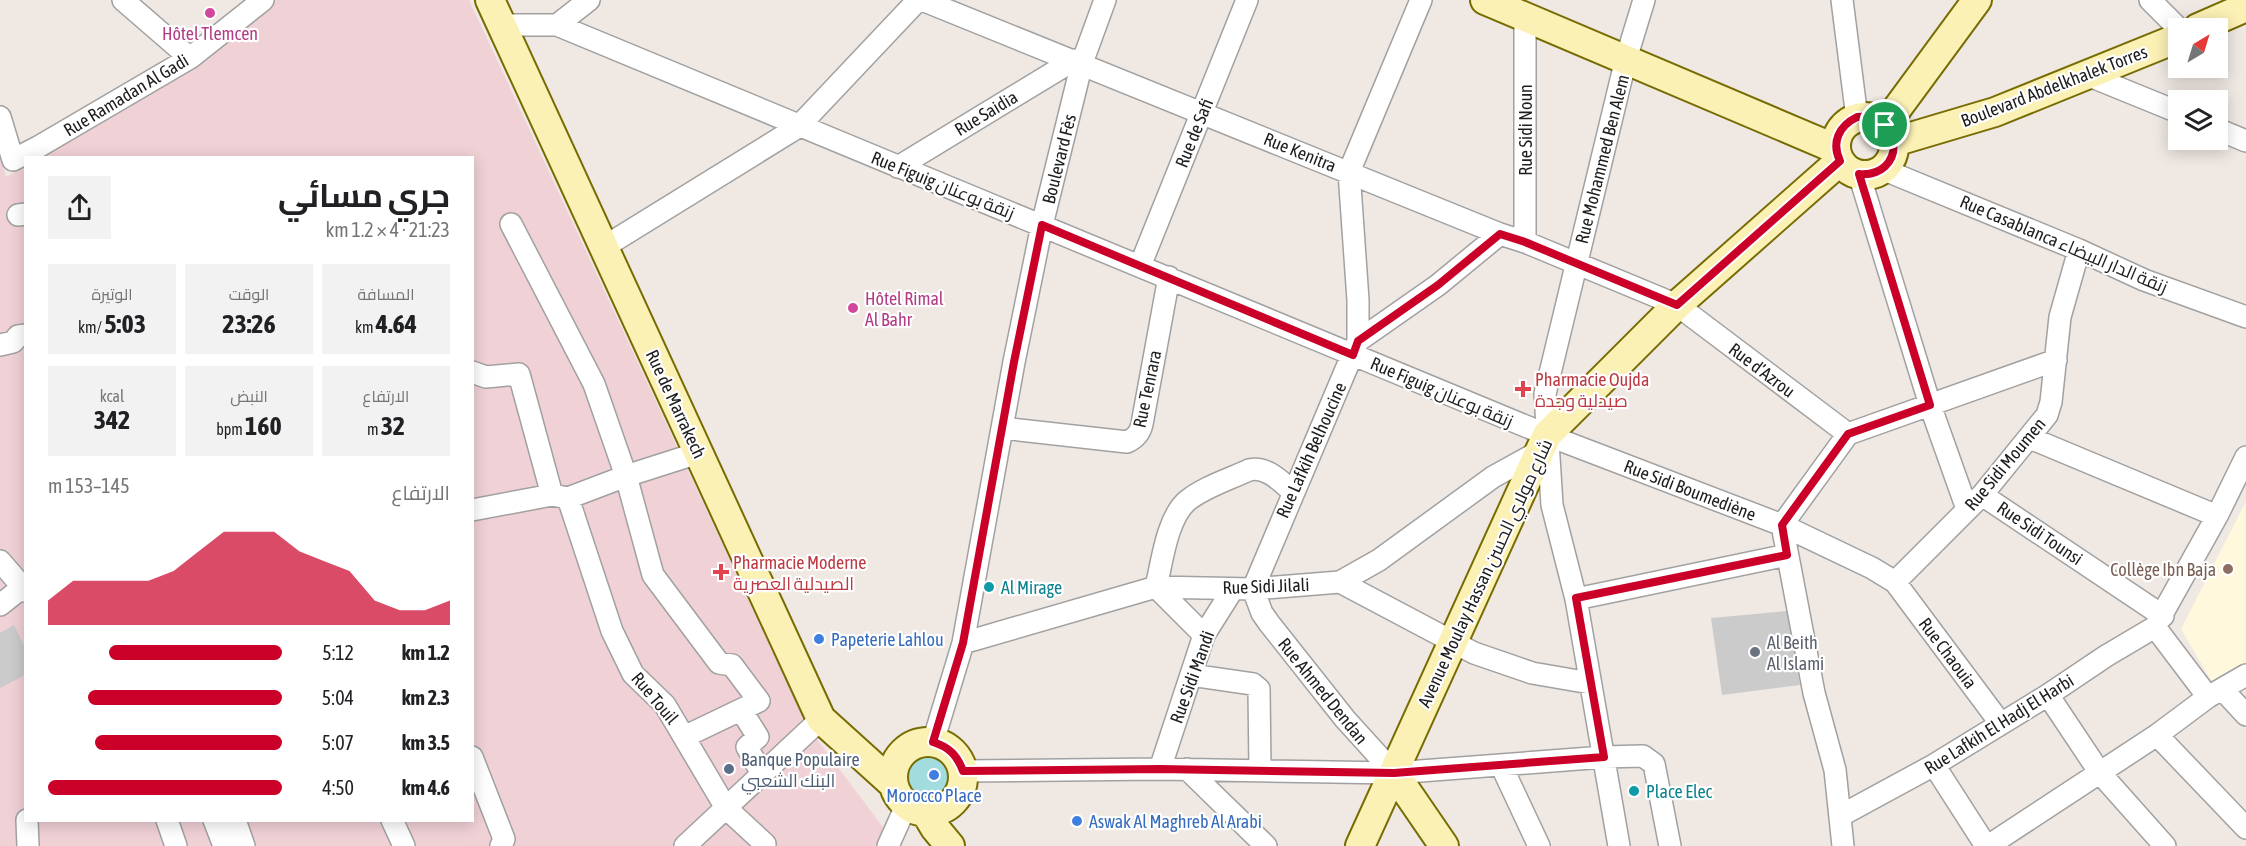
<!DOCTYPE html>
<html lang="ar">
<head>
<meta charset="utf-8">
<style>
  body { margin:0; font-family:"Asap Condensed",Cairo,sans-serif; background:#f2f2f2; color:#202124; direction:rtl; height:100vh; display:flex; flex-direction:column; font-size:22px; white-space:nowrap }
  * { box-sizing:border-box; margin:0 }
  p { font-size:20px; color:#757577 }
  .icon { flex:none; width:33px; height:33px; fill:none; stroke:currentColor; stroke-width:2; stroke-linecap:round; stroke-linejoin:round }
  .map { position:relative; flex:1; overflow:hidden; direction:ltr }
  .side { position:absolute; left:24px; top:156px; width:450px; height:666px; display:flex; flex-direction:column; background:#fff; border-radius:0px; box-shadow:0 3px 15px #0003; direction:rtl }
  .side>* { flex:none }
  .needle { width:39px; rotate:38deg }
  .controls { position:absolute; left:2168px; top:18px; display:grid; gap:12px }
  .controls a { display:grid; place-items:center; width:60px; height:60px; border-radius:0px; background:#fff; box-shadow:0 3px 15px #0003; font-size:30px }
  .pin { position:absolute; display:grid; place-items:center; width:51px; height:51px; color:#fff; margin:-26px; border:3px solid #fff; border-radius:50%; box-shadow:0 2px 6px #0007 }
  .round { display:grid; place-items:center; flex:none; width:63px; height:63px; border-radius:0px; background:#f2f2f2 }
  .summary { display:flex; align-items:center; justify-content:space-between; height:102px; padding:0 24px }
  h1 { font-size:33px; font-weight:700; line-height:45px }
  .stats { display:grid; grid-template-columns:repeat(3,1fr); gap:9px; height:102px; padding:6px 24px }
  .stats div { display:grid; align-content:center; border-radius:0px; background:#f2f2f2; text-align:center }
  .stats b { font-size:26px; font-weight:700 }
  .stats small { font-size:16px; font-weight:400 }
  .stats p { font-size:16px }
  .chart { height:168px; padding:12px 24px }
  .chart p { display:flex; justify-content:space-between }
  .chart svg { width:100%; height:108px; margin-top:6px; fill:#cb0029; opacity:.7 }
  ul { padding:0 24px; list-style:none; font-size:20px }
  li { display:grid; grid-template-columns:96px 72px 1fr; align-items:center; height:45px }
  li i { height:15px; border-radius:8px; background:#cb0029 }
  .map>svg:first-child { display:block }
  .commercial { fill:#f0d1d6 }
  .education { fill:#fff8dc }
  .religious { fill:#cbcbcb }
  .water { fill:#a2dcde }
  .lines { fill:none; stroke-linecap:round; stroke-linejoin:round }
  .street-casing { stroke:#a1a1a1; stroke-width:24 }
  .secondary-casing { stroke:#776c02; stroke-width:32 }
  .street { stroke:#fff; stroke-width:21 }
  .secondary { stroke:#fbf1b5; stroke-width:28 }
  .route-casing { stroke:#fff; stroke-width:12 }
  .route { stroke:#cb0029; stroke-width:8 }
  .hotel-dot { fill:#d1479c; stroke:#fff; stroke-width:2 }
  .health-dot { fill:#e0444e; stroke:#fff; stroke-width:2 }
  .education-dot { fill:#8d6e63; stroke:#fff; stroke-width:2 }
  .culture-dot { fill:#0f9aa8; stroke:#fff; stroke-width:2 }
  .shop-dot { fill:#3f7fe0; stroke:#fff; stroke-width:2 }
  .worship-dot { fill:#6b7280; stroke:#fff; stroke-width:2 }
  .service-dot { fill:#5c6f8a; stroke:#fff; stroke-width:2 }
  .labels { text-anchor:middle; dominant-baseline:central; stroke-width:4.5; stroke-linejoin:round; paint-order:stroke }
  .hotel-label { font-size:18px; fill:#b23c85; stroke:#fff }
  .street-label { font-size:18px; fill:#1d1d1d; stroke:#fff }
  .health-label { font-size:18px; fill:#be3a42; stroke:#fff; text-anchor:start }
  .education-label { font-size:18px; fill:#785e54; stroke:#fff; text-anchor:end }
  .culture-label { font-size:18px; fill:#0d838f; stroke:#fff; text-anchor:start }
  .shop-label { font-size:18px; fill:#366cbe; stroke:#fff; text-anchor:start }
  .worship-label { font-size:18px; fill:#5b616d; stroke:#fff; text-anchor:start }
  .service-label { font-size:18px; fill:#4e5e75; stroke:#fff; text-anchor:start }
</style>
</head>
<body>
<div class="map">
<svg width="2246" height="846" viewBox="0 0 2246 846">
  <rect width="100%" height="100%" fill="#efe8e3"/>
  <path class="commercial" d="M274 0H469L807 726 897 846H0V156L6 177 26 166V820H472V158L39 157 197 64Z"/>
  <path class="education" d="M2246 501V668L2216 689 2181 629Z"/>
  <path class="religious" d="M1787 611 1800 685 1722 695 1711 618Z
    M14 625 25 647V675L0 688V633Z"/>
  <path class="water" d="M902 780a26 26 0 1 1 52 0a26 26 0 1 1-52 0Z"/>
  <g class="lines">
    <defs>
      <path id="street" d="M123 0 190 58
        M922 0 1500 234 1525 242 1677 305 1848 434
        M1842 0 1857 118
        M2150 0 2178 28
        M1525 17V242
        M502 25H557L1547 435 1782 525 1872 568 1895 582 2001 724
        M557 25 589 0
        M2087 75 2178 112
        M0 117 13 160 38 147 190 58 263 0
        M2217 129 2246 141
        M898 167 1074 60
        M1882 169 2079 250 2144 280 2246 317
        M1859 174 1930 405 1967 509
        M18 215 26 214
        M511 224 594 384 626 476 653 575 719 663 732 665 759 701 686 736
        M604 247 798 127 918 0
        M1140 266 1247 0
        M1358 341 1438 285 1500 234
        M0 345 13 342 18 336 26 335
        M472 372 486 377 519 374 552 495
        M1002 428 1127 442C1136 438 1140 433 1142 424L1169 277
        M2030 438 2217 516
        M1982 495 2163 616
        M568 498 612 631 633 674 665 705 726 808 765 844
        M472 510 552 495 568 498 626 476 698 453
        M0 561 26 591
        M1340 582 1474 653 1532 673 1590 683
        M1895 582 1982 495 2047 415 2051 402 2060 317 2079 250
        M1253 589 1358 341V300L1349 172 1421 0
        M1253 589 1262 613 1269 623 1345 719 1394 773
        M1576 599 1787 555
        M0 605 23 587
        M2155 627 2208 697
        M1204 635 1156 587C1162 562 1167 518 1187 501 1204 487 1230 479 1249 470 1267 466 1280 481 1292 491
        M963 643 1156 587 1253 589 1340 582 1379 560 1493 477 1538 452
        M1191 675 1253 684 1259 689 1260 770
        M2223 690 2246 715
        M2048 695 2100 773 2165 846
        M741 710 758 737 747 747 762 774
        M2157 735 2246 828
        M933 742 963 643 1014 362 1042 225 1082 63 1105 0
        M472 757 504 839 501 846
        M1501 765 1539 846
        M1934 765 1986 846
        M1160 769 1204 635 1233 589
        M1187 769 1266 846
        M963 771 1160 769 1394 773 1604 757 1643 756 1654 764 1670 846
        M1840 816 1934 765 2048 695 2106 656 2155 627 2217 516 2246 457
        M27 820 28 846
        M167 820 176 846
        M214 820 224 846
        M235 820 244 846
        M392 820 404 846
        M685 846 821 719
        M888 846 906 806
        M1619 846 1576 599 1552 505 1545 394 1626 59 1644 0
        M1843 846 1835 770 1814 693 1782 525 1848 434 2056 360
        M1988 846 2157 735 2208 697 2246 675"/>
      <path id="secondary" d="M490 0 821 719 893 784
        M1485 0 1836 149
        M2198 28 2246 7
        M1836 146a29 29 0 1 1 58 0a29 29 0 1 1-58 0Z
        M1885 125 1977 0
        M1894 142 1995 112 2178 38
        M893 777a35 35 0 1 1 70 0a35 35 0 1 1-70 0Z
        M1394 773 1444 846
        M926 813 935 828 950 846
        M1360 846 1547 435 1677 305 1840 161"/>
    </defs>
    <use href="#street" class="street-casing"/>
    <use href="#secondary" class="secondary-casing"/>
    <use href="#street" class="street"/>
    <use href="#secondary" class="secondary"/>
  </g>
  <g class="lines">
    <defs>
      <path id="route" d="M1857 117C1905 112 1906 178 1859 174L1930 405 1848 434 1782 525 1787 555 1576 598 1604 757 1394 773 1160 769 963 771C957 755 949 747 933 742L963 643 1014 362 1042 225 1353 355 1358 341 1438 285 1500 234 1525 242 1677 305 1840 161C1831 142 1839 126 1857 117Z"/>
    </defs>
    <use href="#route" class="route-casing"/>
    <use href="#route" class="route"/>
  </g>
  <g class="hotel-dot">
    <circle cx="210" cy="13" r="6"/>
    <circle cx="853" cy="308" r="6"/>
  </g>
  <g class="health-dot">
    <path d="M1520 380h6v6h6v6h-6v6h-6v-6h-6v-6h6z"/>
    <path d="M718 563h6v6h6v6h-6v6h-6v-6h-6v-6h6z"/>
  </g>
  <circle class="education-dot" cx="2228" cy="569" r="6"/>
  <g class="culture-dot">
    <circle cx="989" cy="587" r="6"/>
    <circle cx="1634" cy="791" r="6"/>
  </g>
  <g class="shop-dot">
    <circle cx="819" cy="639" r="6"/>
    <circle cx="934" cy="775" r="6"/>
    <circle cx="1077" cy="821" r="6"/>
  </g>
  <circle class="worship-dot" cx="1755" cy="652" r="6"/>
  <circle class="service-dot" cx="729" cy="769" r="6"/>
  <g class="labels">
    <g class="hotel-label">
      <text x="210" y="33">Hôtel Tlemcen</text>
      <text x="865" y="298" text-anchor="start">Hôtel Rimal<tspan x="865" dy="21">Al Bahr</tspan></text>
    </g>
    <g class="street-label">
      <text transform="translate(2054 86) rotate(-21)">Boulevard Abdelkhalek Torres</text>
      <text transform="translate(126 95) rotate(-31)">Rue Ramadan Al Gadi</text>
      <text transform="translate(986 113) rotate(-31)">Rue Saidia</text>
      <text transform="translate(1525 130) rotate(-90)">Rue Sidi Noun</text>
      <text transform="translate(1194 133) rotate(-68)">Rue de Safi</text>
      <text transform="translate(1300 152) rotate(22)">Rue Kenitra</text>
      <text transform="translate(1059 159) rotate(-76)">Boulevard Fès</text>
      <text transform="translate(1602 159) rotate(-76)">Rue Mohammed Ben Alem</text>
      <text transform="translate(943 185) rotate(22)">Rue Figuig زنقة بوعنان</text>
      <text transform="translate(2064 244) rotate(23)">Rue Casablanca زنقة الدار البيضاء</text>
      <text transform="translate(1762 370) rotate(37)">Rue d’Azrou</text>
      <text transform="translate(1147 389) rotate(-78)">Rue Tenrara</text>
      <text transform="translate(1442 392) rotate(23)">Rue Figuig زنقة بوعنان</text>
      <text transform="translate(676 404) rotate(65)">Rue de Marrakech</text>
      <text transform="translate(1311 450) rotate(-66)">Rue Lafkih Belhoucine</text>
      <text transform="translate(2005 464) rotate(-50)">Rue Sidi Moumen</text>
      <text transform="translate(1690 490) rotate(21)">Rue Sidi Boumediène</text>
      <text transform="translate(2040 533) rotate(34)">Rue Sidi Tounsi</text>
      <text transform="translate(1485 573) rotate(-65)">Avenue Moulay Hassan شارع مولاي الحسن</text>
      <text transform="translate(1266 586) rotate(-2)">Rue Sidi Jilali</text>
      <text transform="translate(1948 653) rotate(53)">Rue Chaouia</text>
      <text transform="translate(1192 677) rotate(-70)">Rue Sidi Mandi</text>
      <text transform="translate(1323 691) rotate(51)">Rue Ahmed Dendan</text>
      <text transform="translate(655 698) rotate(50)">Rue Touil</text>
      <text transform="translate(1999 724) rotate(-32)">Rue Lafkih El Hadj El Harbi</text>
    </g>
    <g class="health-label">
      <text x="1535" y="379">Pharmacie Oujda<tspan x="1535" dy="21">صيدلية وجدة</tspan></text>
      <text x="733" y="562">Pharmacie Moderne<tspan x="733" dy="21">الصيدلية العصرية</tspan></text>
    </g>
    <g class="education-label">
      <text x="2216" y="569">Collège Ibn Baja</text>
    </g>
    <g class="culture-label">
      <text x="1001" y="587">Al Mirage</text>
      <text x="1646" y="791">Place Elec</text>
    </g>
    <g class="shop-label">
      <text x="831" y="639">Papeterie Lahlou</text>
      <text x="934" y="795" text-anchor="middle">Morocco Place</text>
      <text x="1089" y="821">Aswak Al Maghreb Al Arabi</text>
    </g>
    <g class="worship-label">
      <text x="1767" y="642">Al Beith<tspan x="1767" dy="21">Al Islami</tspan></text>
    </g>
    <g class="service-label">
      <text x="741" y="759">Banque Populaire<tspan x="741" dy="21">البنك الشعبي</tspan></text>
    </g>
  </g>
</svg>
<div class="controls">
<a><svg class="needle" viewBox="-14 -14 28 28"><path d="M0-13l5 13h-10z" fill="#e53935"/><path d="M0 13l5-13h-10z" fill="#757577"/></svg></a>
<a><svg class="icon" aria-label="layers" viewBox="0 0 24 24"><path d="M12 4l9 5-9 5-9-5zM3 14l9 5 9-5"/></svg></a>
</div>
<div class="pin" style="left:1885px;top:125px;background:#1e9e55"><svg class="icon" aria-label="arrive" viewBox="0 0 24 24"><path d="M6 21V4h12l-3 4 3 4H6"/></svg></div>
<section class="side">
<div class="summary"><div><h1>جري مسائي</h1><p>21:23 · 4 × 1.2 km</p></div><a class="round"><svg class="icon" aria-label="share" viewBox="0 0 24 24"><path d="M12 15V3M7 8l5-5 5 5M5 13v7h14v-7"/></svg></a></div>
<div class="stats">
<div><p>المسافة</p><b>4.64<small> km</small></b></div>
<div><p>الوقت</p><b>23:26</b></div>
<div><p>الوتيرة</p><b>5:03<small> /km</small></b></div>
</div>
<div class="stats">
<div><p>الارتفاع</p><b>32<small> m</small></b></div>
<div><p>النبض</p><b>160<small> bpm</small></b></div>
<div><p>kcal</p><b>342</b></div>
</div>
<div class="chart"><p><span>الارتفاع</span>145–153 m</p>
<svg viewBox="0 0 160 44" preserveAspectRatio="none"><path d="M0 44V34L10 26L20 26L30 26L40 26L50 22L60 14L70 6L80 6L90 6L100 14L110 18L120 22L130 34L140 38L150 38L160 34V44z"/></svg>
</div>
<ul>
<li><b>1.2 km</b>5:12<i style="width:74%"></i></li>
<li><b>2.3 km</b>5:04<i style="width:83%"></i></li>
<li><b>3.5 km</b>5:07<i style="width:80%"></i></li>
<li><b>4.6 km</b>4:50<i style="width:100%"></i></li>
</ul>
</section>
</div>
</body>
</html>
